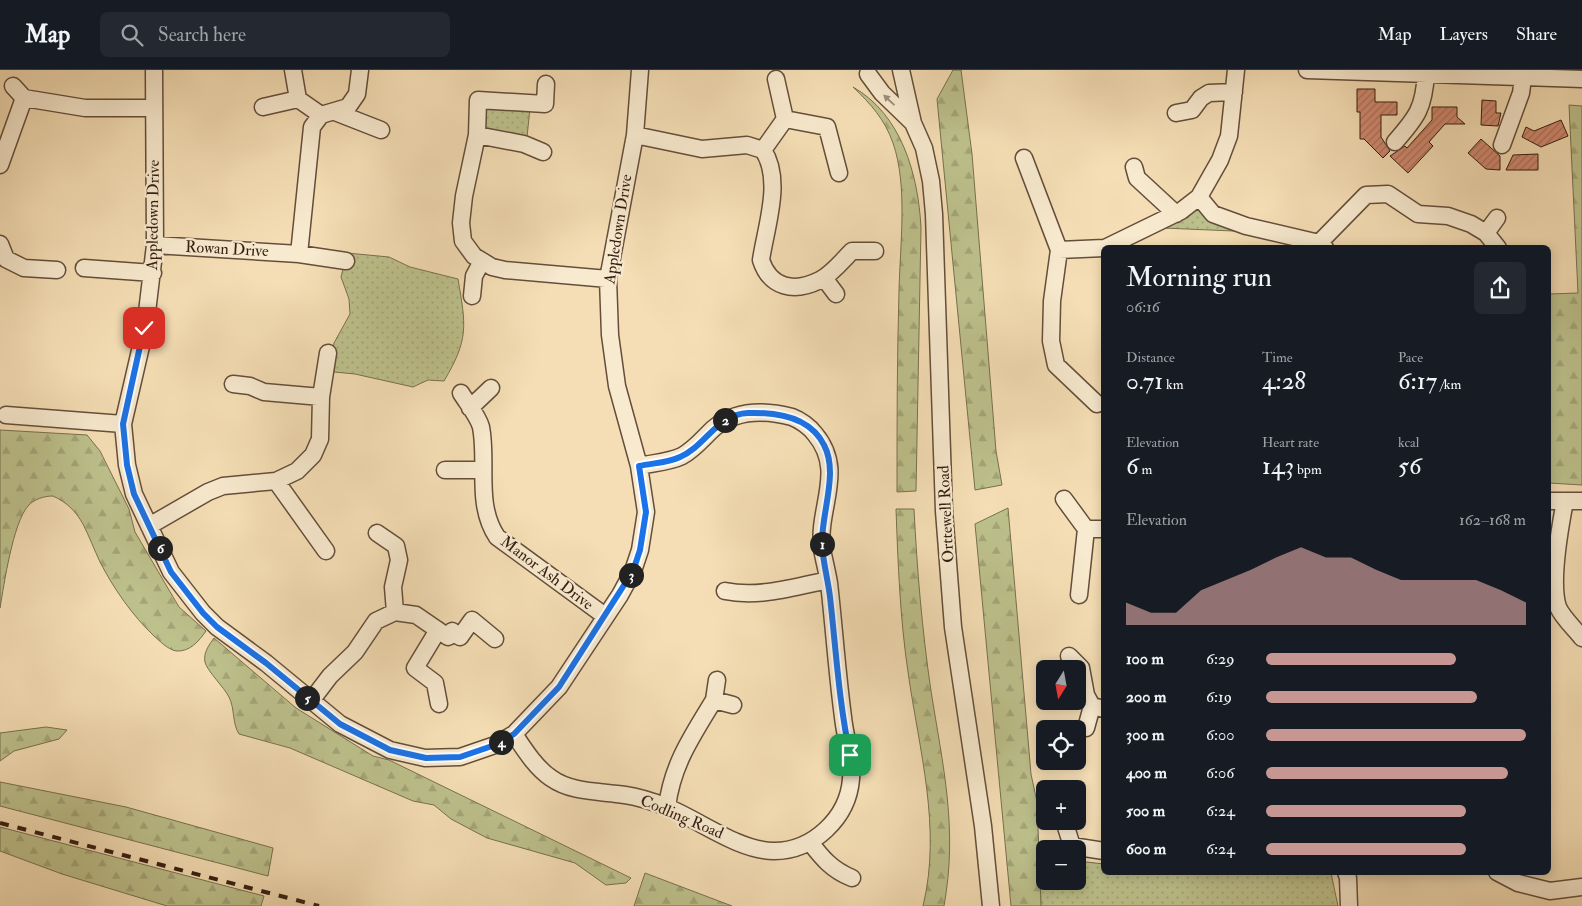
<!DOCTYPE html>
<html lang="en">
<head>
<meta charset="utf-8">
<style>
  body { margin:0; font-family:"IM FELL Double Pica",serif; background:#242831; color:#f1f3f6; height:100vh; display:flex; flex-direction:column; font-size:19px; white-space:nowrap }
  * { box-sizing:border-box; margin:0 }
  p { font-size:16px; color:#9ea1a6 }
  .icon { flex:none; width:28px; height:28px; fill:none; stroke:currentColor; stroke-width:2; stroke-linecap:round; stroke-linejoin:round }
  .map { position:relative; flex:1; overflow:hidden }
  .panel { position:absolute; left:1101px; top:175px; width:450px; height:630px; display:flex; flex-direction:column; background:#171b24; border-radius:8px; box-shadow:0 2px 12px #0003 }
  .panel>* { flex:none }
  .needle { width:32px; rotate:191deg }
  .buttons { position:absolute; left:1036px; top:590px; display:grid; gap:10px }
  .buttons a { display:grid; place-items:center; width:50px; height:50px; border-radius:8px; background:#171b24; box-shadow:0 2px 12px #0003; font-size:25px }
  .pin { position:absolute; display:grid; place-items:center; width:42px; height:42px; color:#fff; margin:-21px; border-radius:10px; box-shadow:0 2px 8px #0006 }
  .km { position:absolute; width:25px; height:25px; margin:-12px; border-radius:50%; background:#222; color:#fff; font-size:14px; line-height:25px; text-align:center }
  .round { display:grid; place-items:center; flex:none; width:52px; height:52px; border-radius:8px; background:#242831 }
  .head { display:flex; align-items:center; justify-content:space-between; height:85px; padding:0 25px }
  h1 { font-size:28px; font-weight:600; line-height:38px }
  .figures { display:grid; grid-template-columns:repeat(3,1fr); gap:8px; height:85px; padding:5px 25px }
  .figures div { display:grid; align-content:center }
  .figures b { font-size:25px; font-weight:600 }
  .figures small { font-size:14px; font-weight:400 }
  .figures p { font-size:14px }
  .chart { height:140px; padding:10px 25px }
  .chart p { display:flex; justify-content:space-between }
  .chart svg { width:100%; height:90px; margin-top:5px; fill:#c59692; opacity:.7 }
  ul { padding:0 25px; list-style:none; font-size:16px }
  li { display:grid; grid-template-columns:80px 60px 1fr; align-items:center; height:38px }
  li i { height:12px; border-radius:6px; background:#c59692 }
  header { display:flex; align-items:center; gap:30px; box-sizing:border-box; height:70px; padding:0 25px; background:#171b24; border-bottom:1px solid #363941 }
  header strong { font-size:24px }
  nav { display:flex; gap:28px; margin-inline-start:auto; font-size:18px }
  .search { width:350px; height:45px; background:#242831; display:flex; align-items:center; gap:12px; box-sizing:border-box; padding:0 18px; border-radius:8px; color:#9ea1a6; font-size:19px }
  .map>svg:first-child { display:block }
  .grass { fill:url(#grass-dots); stroke:#78704f }
  .forest { fill:url(#forest-firs); stroke:#78704f }
  .building { fill:url(#building-hatch); stroke:#341e12 }
  .lines { fill:none; stroke-linecap:round; stroke-linejoin:round }
  .minor-casing { stroke:#644e3b; stroke-width:19 }
  .minor { stroke:#f8eacf; stroke-width:16 }
  .rail { stroke:#341e12; stroke-width:4; stroke-dasharray:9 9; stroke-linecap:butt }
  .oneway { fill:#a08e7a }
  .route-casing { stroke:#fff; stroke-width:10 }
  .route { stroke:#1a73e8; stroke-width:6 }
  .labels { text-anchor:middle; dominant-baseline:central; stroke-width:4.5; stroke-linejoin:round; paint-order:stroke }
  .street-label { font-size:16px; fill:#341e12; stroke:#f8eacf }
</style>
</head>
<body>
<header>
<strong>Map</strong>
<div class="search"><svg class="icon" aria-label="search" viewBox="0 0 24 24"><circle cx="10" cy="10" r="6"/><path d="M15 15l6 6"/></svg>Search here</div>
<nav><a>Map</a><a>Layers</a><a>Share</a></nav>
</header>
<div class="map">
<svg width="1582" height="836" viewBox="0 0 1582 836">
  <defs>
    <pattern id="grass-dots" width="8" height="8" patternUnits="userSpaceOnUse" patternTransform="scale(1.25)"><rect width="8" height="8" fill="#bdc18c"/><path d="M2 2h.1M6 6h.1" fill="none" stroke="#a3a578" stroke-width="1.8" stroke-linecap="round"/></pattern>
    <pattern id="forest-firs" width="22" height="20" patternUnits="userSpaceOnUse" patternTransform="scale(1.25)"><rect width="22" height="20" fill="#bdc18c"/><path d="M5 1l3.5 6h-7zM16 11l3.5 6h-7z" fill="#a3a578"/></pattern>
    <pattern id="building-hatch" width="6" height="6" patternUnits="userSpaceOnUse" patternTransform="scale(1.25)"><rect width="6" height="6" fill="#d18a70"/><path d="M-1 1l2-2M0 6l6-6M5 7l2-2" fill="none" stroke="#aa705b"/></pattern>
  </defs>
  <rect width="100%" height="100%" fill="#f5deb5"/>
  <filter id="stains"><feTurbulence type="fractalNoise" baseFrequency=".004" numOctaves="4"/><feColorMatrix values="0 0 0 0 .2 0 0 0 0 .09 0 0 0 0 .02 0 0 0 .5 -.17"/></filter>
  <radialGradient id="worn" r=".72"><stop offset=".6" stop-color="#630" stop-opacity="0"/><stop offset="1" stop-color="#630" stop-opacity=".3"/></radialGradient>
  <path class="grass" d="M483 31 530 38 527 67 480 63Z
    M1200 129 1257 162 1163 158Z
    M347 183 389 187 410 197 458 209C466 256 469 269 444 311L428 310 413 317 355 304 334 302 331 299 334 273 350 244 349 229 341 207Z
    M1039 786 1045 787V811H1078V791L1104 794V802L1331 803 1338 836H1041Z"/>
  <path class="forest" d="M953 0H961L972 84 996 381 1002 415 975 420 937 29Z
    M853 17C902 45 918 105 921 157L916 421 897 422C897 355 897 288 899 221 900 175 908 116 893 73 885 50 871 34 853 17Z
    M1569 35 1582 36V415L1549 413V224L1578 223Z
    M0 360 87 365 100 381 129 439 135 462 179 537 206 561C199 571 190 582 176 581 167 579 160 571 154 566 132 545 114 519 100 492 94 479 89 466 83 454 75 440 66 432 53 426 44 426 34 429 28 436 13 453 4 514 0 538Z
    M1008 438 1031 704 1037 732 1041 836H1011L975 454Z
    M896 439H914C917 499 922 560 931 621 943 697 958 758 944 836H923C942 758 919 680 908 602 900 548 898 494 896 439Z
    M214 568 296 638 373 686 389 690 631 808 626 813 606 815 575 793 487 768 451 749 434 735 413 731 290 678 239 664C232 653 235 639 229 627 224 617 207 601 205 592 203 583 209 575 214 568Z
    M46 657 67 660 59 669 14 681 0 691V663Z
    M0 712 126 737 273 778 268 806 0 736Z
    M0 757 264 826 261 836H167L62 804 0 781Z
    M645 803 732 836H634Z"/>
  <path class="building" d="M1357 19H1375V32H1397V45H1381V67L1390 81 1383 88 1364 69H1360V42H1357Z
    M1482 30 1496 31V43H1501L1498 56 1481 55Z
    M1432 37H1457V47L1465 54H1445L1429 72 1433 76 1408 103 1390 86 1405 76 1407 78 1432 50Z
    M1561 50 1568 66 1541 77 1522 67 1526 57 1534 61Z
    M1481 69 1500 86V100L1486 99 1468 83Z
    M1538 84V100H1506L1513 85Z"/>
  <g class="lines">
    <defs>
      <path id="minor" d="M154 0 155 175 145 259 123 354 127 395 134 424 171 502 203 543 217 557 266 593 340 654 390 680 425 688 460 687 495 675 514 664 559 617 620 525 633 501 640 480 646 442 639 396 617 316 610 265 608 209 635 65 640 0
        M293 0 298 29 321 45
        M901 0 913 53 924 78 931 111 934 144 944 441 953 557 983 756 991 836
        M1307 0 1582 9
        M868 4 882 23 913 53
        M776 9 785 49 827 57 839 103
        M546 14 545 34 478 30 477 65 464 126 461 153 463 171 474 186 492 197 505 200 608 209
        M13 16 24 28
        M263 37 298 29
        M335 42 381 60
        M1176 43 1192 40 1201 28 1209 23 1234 22
        M477 65 524 74 543 82
        M635 65 702 79 747 75 763 80 785 49
        M1395 72C1417 47 1424 38 1426 3
        M1502 75 1521 23 1523 8
        M763 80C783 110 766 156 761 190 770 218 794 223 820 210 832 204 842 191 852 181H875
        M1024 88 1059 180 1052 231 1051 271 1056 295 1097 334
        M0 95 24 28 85 38H153
        M1134 97 1137 108 1176 144
        M1199 127 1213 144 1246 156 1319 173 1325 178
        M1497 148 1486 163 1498 178
        M1319 173 1366 125 1388 124 1418 144 1448 146 1471 154 1486 163
        M0 174 6 189 24 198 57 200
        M155 175 299 184 346 191
        M1105 178 1181 141 1199 127 1220 90 1229 66 1236 0
        M1059 180 1104 178
        M299 184 312 57 321 45 348 37 357 24 360 0
        M84 198 153 203
        M824 208 836 224
        M472 226 474 206 482 191
        M233 314 250 316 264 322 321 327
        M461 323C467 333 478 346 481 357 488 393 475 434 497 467L605 546
        M470 338 491 318
        M6 345 123 354
        M445 400H482
        M276 411 326 481
        M1064 429 1086 459 1079 525
        M1549 431H1582
        M1565 431C1560 457 1550 513 1558 537 1562 547 1575 559 1582 568
        M149 456 208 422 223 416 276 411 297 401 313 385 320 369 321 327 328 283
        M1086 459H1104
        M377 463 396 476 399 490 393 517 395 542
        M725 521C759 528 795 517 828 510
        M438 560 415 598 435 613 439 634
        M1069 586 1081 598 1086 625 1092 636 1104 639
        M717 610 714 630 733 635
        M311 631 330 606 355 582 376 551 395 542 416 545 448 567 452 561 460 567 472 550 495 569
        M1086 658 1092 636
        M514 664C524 679 536 698 551 708 572 723 600 721 625 725 639 727 654 732 667 737 699 750 739 781 774 781 813 781 848 748 851 709 853 688 845 668 843 647 837 602 834 557 829 513 827 501 824 490 822 479 817 437 846 401 815 364 810 357 800 350 792 347 765 340 736 340 714 358 703 368 695 379 682 386 670 392 652 393 639 396
        M667 737C672 695 692 666 714 630
        M1066 757 1072 776 1104 781
        M810 772C822 788 832 800 852 808
        M1346 802 1348 808 1349 836
        M1497 802 1518 813 1550 821 1582 817"/>
    </defs>
    <use href="#minor" class="minor-casing"/>
    <use href="#minor" class="minor"/>
    <path class="rail" d="M0 753 319 836"/>
  </g>
  <defs><path id="oneway-solid" d="M-6-.8H1V-3.2L6.5 0L1 3.2V.8H-6Z" transform="scale(1.25)"/></defs>
  <use class="oneway" href="#oneway-solid" transform="translate(889 30) rotate(-137)"/>
  <g class="lines">
    <defs>
      <path id="route" d="M144 258 123 354 127 395 134 424 171 502 203 543 217 557 266 593 340 654 390 680 426 688 460 687 495 675 514 664 559 617 633 501 640 480 646 442 639 396C652 393 668 393 680 387 706 376 717 344 748 343 776 342 810 347 824 375 839 403 821 443 822 475 823 492 828 510 830 527 836 580 839 633 850 685"/>
    </defs>
    <use href="#route" class="route-casing"/>
    <use href="#route" class="route"/>
  </g>
  <g class="labels">
    <g class="street-label">
      <text transform="translate(153 145) rotate(-89)">Appledown Drive</text>
      <text transform="translate(618 159) rotate(-81)">Appledown Drive</text>
      <text transform="translate(227 179) rotate(3)">Rowan Drive</text>
      <text transform="translate(946 444) rotate(-93)">Orttewell Road</text>
      <text transform="translate(547 503) rotate(37)">Manor Ash Drive</text>
      <text transform="translate(682 747) rotate(23)">Codling Road</text>
    </g>
  </g>
  <rect width="100%" height="100%" filter="url(#stains)"/>
  <rect width="100%" height="100%" fill="url(#worn)"/>
</svg>
<div class="buttons">
<a><svg class="needle" viewBox="-14 -14 28 28"><path d="M0-13l5 13h-10z" fill="#e53935"/><path d="M0 13l5-13h-10z" fill="#9ea1a6"/></svg></a>
<a><svg class="icon" aria-label="locate" viewBox="0 0 24 24"><circle cx="12" cy="12" r="6"/><path d="M12 2v4M12 18v4M2 12h4M18 12h4"/></svg></a>
<a>+</a>
<a>−</a>
</div>
<div class="pin" style="left:850px;top:685px;background:#1e9e55"><svg class="icon" aria-label="arrive" viewBox="0 0 24 24"><path d="M6 21V4h12l-3 4 3 4H6"/></svg></div>
<div class="pin" style="left:144px;top:258px;background:#d93025"><svg class="icon" aria-label="check" viewBox="0 0 24 24"><path d="M5 12l5 5 9-10"/></svg></div>
<b class="km" style="left:822px;top:474px">1</b>
<b class="km" style="left:725px;top:350px">2</b>
<b class="km" style="left:631px;top:505px">3</b>
<b class="km" style="left:501px;top:672px">4</b>
<b class="km" style="left:307px;top:628px">5</b>
<b class="km" style="left:160px;top:478px">6</b>
<section class="panel">
<div class="head"><div><h1>Morning run</h1><p>06:16</p></div><a class="round"><svg class="icon" aria-label="share" viewBox="0 0 24 24"><path d="M12 15V3M7 8l5-5 5 5M5 13v7h14v-7"/></svg></a></div>
<div class="figures">
<div><p>Distance</p><b>0.71<small> km</small></b></div>
<div><p>Time</p><b>4:28</b></div>
<div><p>Pace</p><b>6:17<small> /km</small></b></div>
</div>
<div class="figures">
<div><p>Elevation</p><b>6<small> m</small></b></div>
<div><p>Heart rate</p><b>143<small> bpm</small></b></div>
<div><p>kcal</p><b>56</b></div>
</div>
<div class="chart"><p><span>Elevation</span>162–168 m</p>
<svg viewBox="0 0 160 44" preserveAspectRatio="none"><path d="M0 44V33L10 38L20 38L30 27L40 22L50 17L60 11L70 6L80 11L90 11L100 17L110 22L120 22L130 22L140 22L150 27L160 33V44z"/></svg>
</div>
<ul>
<li><b>100 m</b>6:29<i style="width:73%"></i></li>
<li><b>200 m</b>6:19<i style="width:81%"></i></li>
<li><b>300 m</b>6:00<i style="width:100%"></i></li>
<li><b>400 m</b>6:06<i style="width:93%"></i></li>
<li><b>500 m</b>6:24<i style="width:77%"></i></li>
<li><b>600 m</b>6:24<i style="width:77%"></i></li>
</ul>
</section>
</div>
</body>
</html>
